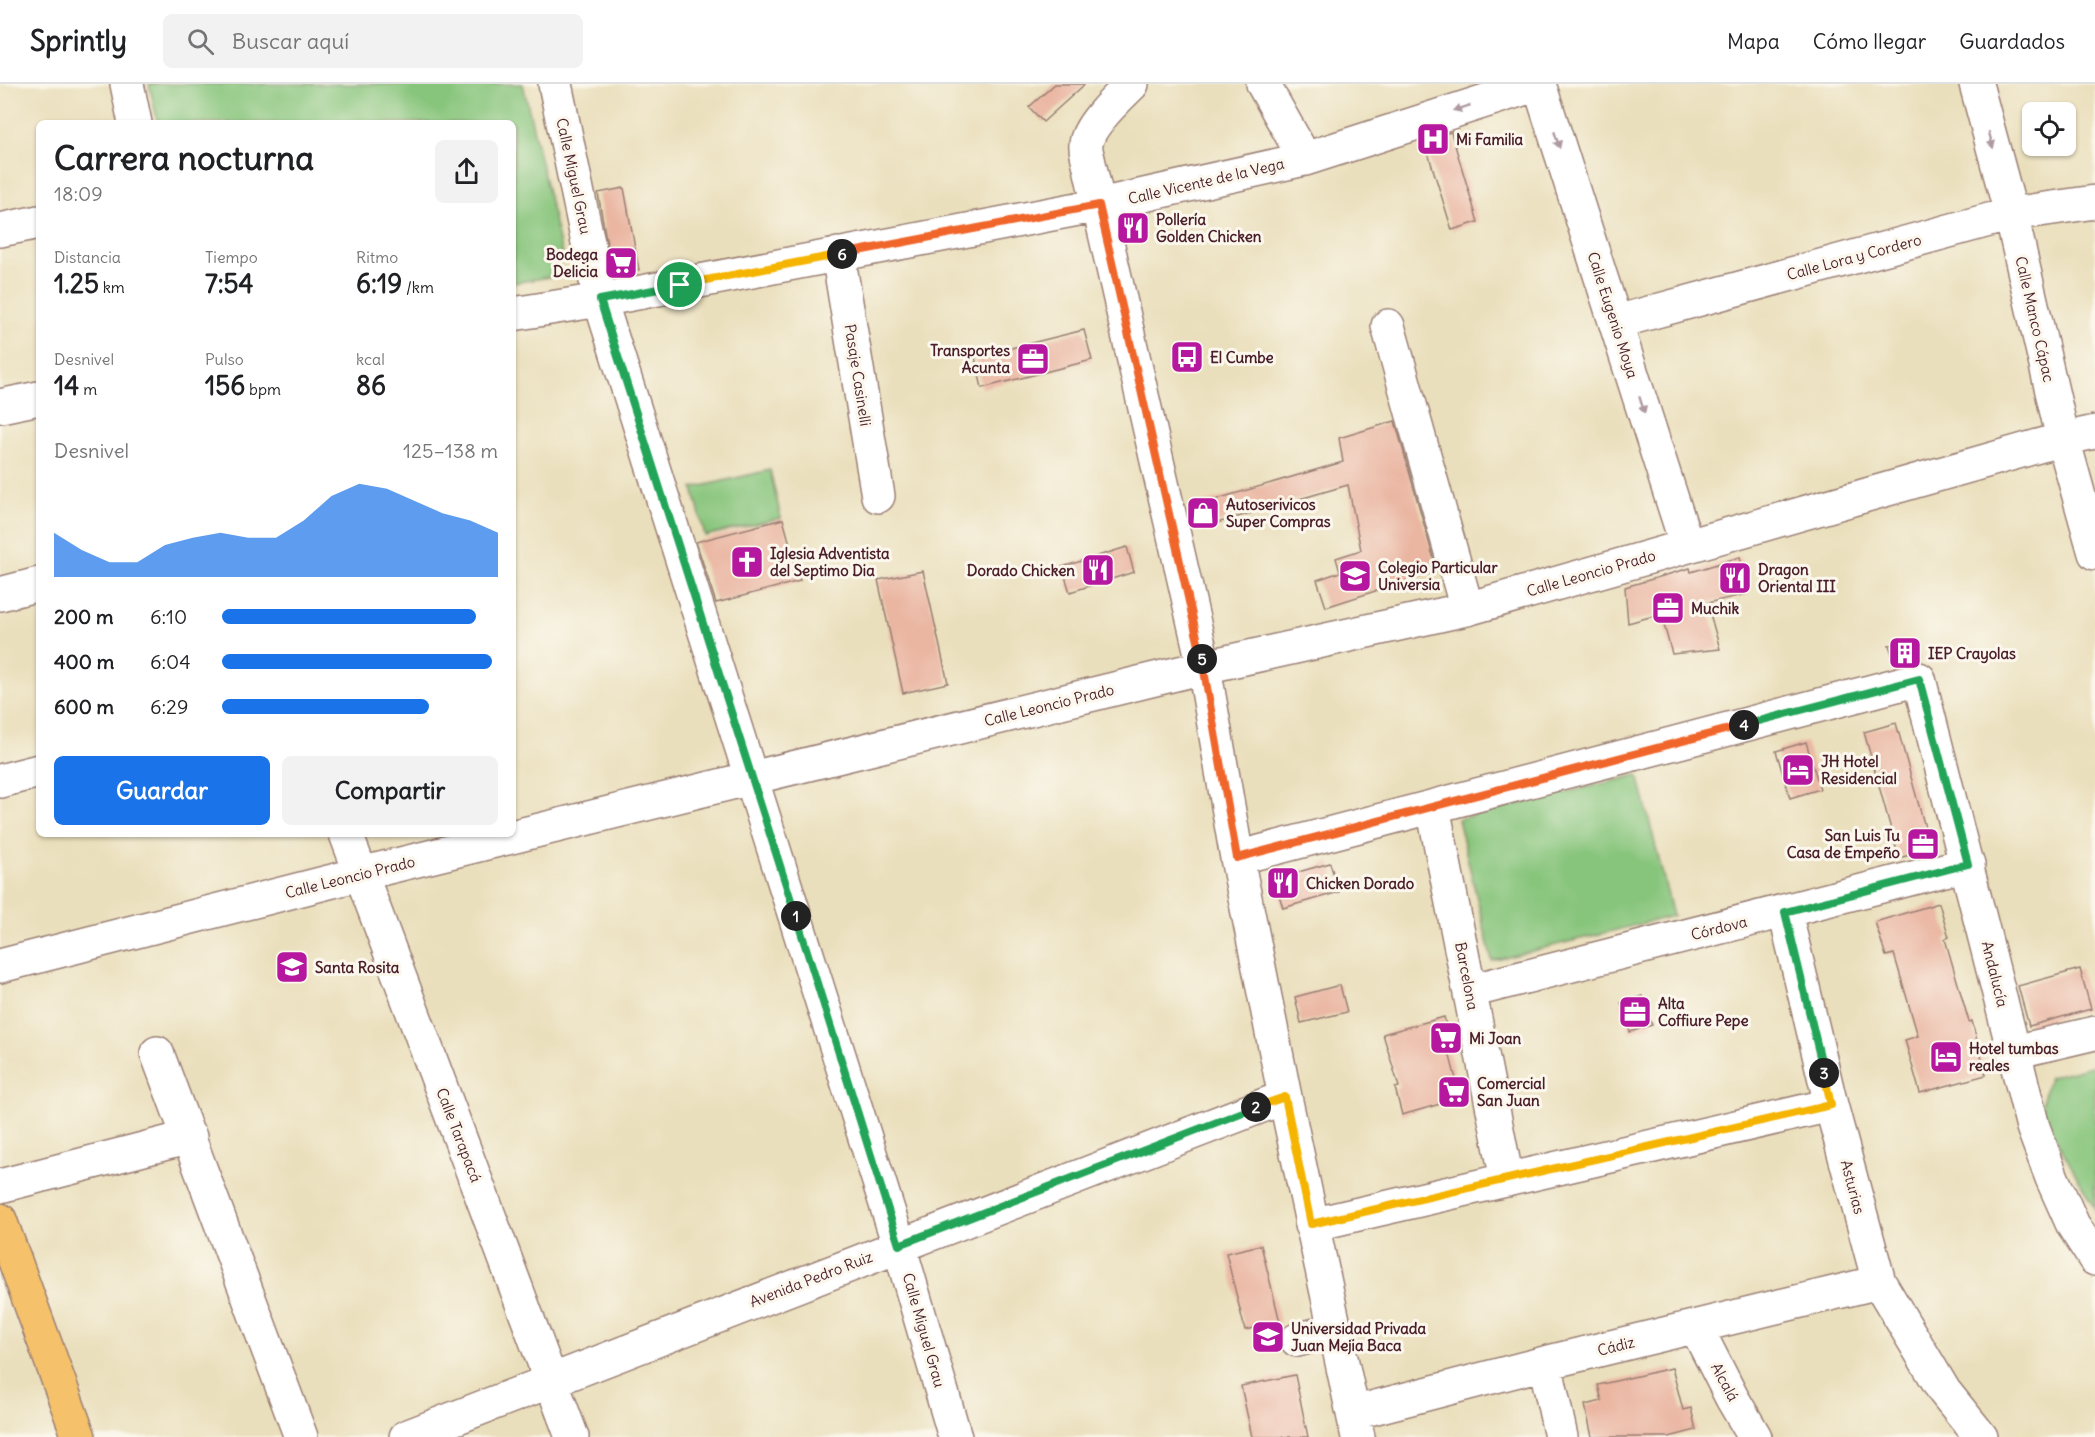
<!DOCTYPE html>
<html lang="es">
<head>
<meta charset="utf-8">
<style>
  body { margin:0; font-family:Delius,sans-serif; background:#f2f2f2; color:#202124; height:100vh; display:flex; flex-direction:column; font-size:22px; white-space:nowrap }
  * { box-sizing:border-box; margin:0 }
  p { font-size:20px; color:#757577 }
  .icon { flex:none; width:33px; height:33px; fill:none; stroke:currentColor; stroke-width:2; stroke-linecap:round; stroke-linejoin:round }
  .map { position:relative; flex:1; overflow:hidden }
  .side { position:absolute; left:36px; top:36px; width:480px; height:717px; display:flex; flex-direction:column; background:#fff; border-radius:9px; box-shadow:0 2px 4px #0004 }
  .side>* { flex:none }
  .fabs { position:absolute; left:2022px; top:18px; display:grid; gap:12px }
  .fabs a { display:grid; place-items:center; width:54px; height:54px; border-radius:9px; background:#fff; box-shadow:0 2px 4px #0004; font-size:30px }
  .pin { position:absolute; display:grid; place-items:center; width:51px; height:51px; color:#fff; margin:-26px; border:3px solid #fff; border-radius:50%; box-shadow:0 2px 6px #0007 }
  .km { position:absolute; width:30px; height:30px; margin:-15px; border-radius:50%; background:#222; color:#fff; font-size:16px; line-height:30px; text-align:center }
  .round { display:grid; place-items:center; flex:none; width:63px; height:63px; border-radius:9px; background:#f2f2f2 }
  .summary { display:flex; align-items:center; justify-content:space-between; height:102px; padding:0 18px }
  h1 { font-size:33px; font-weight:800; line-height:45px }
  .figures { display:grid; grid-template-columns:repeat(3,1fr); gap:9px; height:102px; padding:6px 18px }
  .figures div { display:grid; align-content:center }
  .figures b { font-size:26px; font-weight:800 }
  .figures small { font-size:16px; font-weight:400 }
  .figures p { font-size:16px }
  .chart { height:168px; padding:12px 18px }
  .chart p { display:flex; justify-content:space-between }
  .chart svg { width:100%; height:108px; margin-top:6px; fill:#1a73e8; opacity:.7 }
  .action { display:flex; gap:12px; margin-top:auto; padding:12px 18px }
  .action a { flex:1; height:69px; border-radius:9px; background:#1a73e8; color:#fff; font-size:24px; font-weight:800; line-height:69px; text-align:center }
  .action a+a { background:#f2f2f2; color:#202124 }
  ul { padding:0 18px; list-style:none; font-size:20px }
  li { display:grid; grid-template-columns:96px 72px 1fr; align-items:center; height:45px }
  li i { height:15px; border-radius:8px; background:#1a73e8 }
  header { display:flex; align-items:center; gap:36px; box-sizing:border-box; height:84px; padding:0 30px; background:#fff; border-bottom:2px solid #e0e0e0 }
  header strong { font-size:28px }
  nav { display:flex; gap:33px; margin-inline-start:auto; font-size:21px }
  .search { width:420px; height:54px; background:#f2f2f2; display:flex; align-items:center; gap:15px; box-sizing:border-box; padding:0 21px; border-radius:9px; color:#757577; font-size:22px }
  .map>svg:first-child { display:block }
  .green { fill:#87c57b; stroke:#687253; stroke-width:1.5 }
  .building { fill:#eab5a1 }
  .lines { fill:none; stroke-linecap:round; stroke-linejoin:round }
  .minor-casing { stroke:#9a7f74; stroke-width:36 }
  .major-casing { stroke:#9a7f74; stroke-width:36 }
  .minor { stroke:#fff; stroke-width:33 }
  .major { stroke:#f5c16b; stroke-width:33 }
  .oneway { fill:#ae9aa0 }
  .split-1-casing { stroke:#fff; stroke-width:12 }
  .split-2-casing { stroke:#fff; stroke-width:12 }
  .split-3-casing { stroke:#fff; stroke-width:12 }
  .split-4-casing { stroke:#fff; stroke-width:12 }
  .split-5-casing { stroke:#fff; stroke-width:12 }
  .split-6-casing { stroke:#fff; stroke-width:12 }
  .split-7-casing { stroke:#fff; stroke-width:12 }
  .split-1 { stroke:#22a559; stroke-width:8 }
  .split-2 { stroke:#22a559; stroke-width:8 }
  .split-3 { stroke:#f5b400; stroke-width:8 }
  .split-4 { stroke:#22a559; stroke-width:8 }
  .split-5 { stroke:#f0652b; stroke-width:8 }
  .split-6 { stroke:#f0652b; stroke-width:8 }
  .split-7 { stroke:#f5b400; stroke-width:8 }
  .labels { text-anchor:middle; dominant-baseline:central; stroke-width:6; stroke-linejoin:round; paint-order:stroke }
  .poi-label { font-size:15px; font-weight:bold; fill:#4a1f2b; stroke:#fbf7ec; text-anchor:start }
  .street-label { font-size:15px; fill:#4a1f2b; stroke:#fbf7ec }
</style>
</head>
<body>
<header>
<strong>Sprintly</strong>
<div class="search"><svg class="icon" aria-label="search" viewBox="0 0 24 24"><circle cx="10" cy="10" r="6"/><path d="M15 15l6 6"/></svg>Buscar aquí</div>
<nav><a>Mapa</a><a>Cómo llegar</a><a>Guardados</a></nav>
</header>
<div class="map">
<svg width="2095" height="1353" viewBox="0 0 2095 1353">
  <rect width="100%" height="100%" fill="#fbf7ec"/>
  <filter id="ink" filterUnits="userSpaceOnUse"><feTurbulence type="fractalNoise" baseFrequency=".0167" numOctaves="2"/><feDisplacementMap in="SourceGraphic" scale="12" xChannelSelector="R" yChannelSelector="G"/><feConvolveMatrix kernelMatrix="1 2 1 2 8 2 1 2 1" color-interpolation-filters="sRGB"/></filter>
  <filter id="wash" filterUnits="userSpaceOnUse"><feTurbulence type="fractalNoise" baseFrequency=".008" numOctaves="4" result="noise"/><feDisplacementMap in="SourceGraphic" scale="24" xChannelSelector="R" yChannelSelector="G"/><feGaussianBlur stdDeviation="1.35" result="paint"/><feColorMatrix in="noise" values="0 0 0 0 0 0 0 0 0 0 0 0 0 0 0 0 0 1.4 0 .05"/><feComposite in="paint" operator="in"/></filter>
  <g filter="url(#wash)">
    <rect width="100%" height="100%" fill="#eadfbc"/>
    <path class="green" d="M149 0H523L563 174 549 193 513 199V39H158Z
      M770 386 781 434 705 452 693 404Z
      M1638 691 1673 832 1492 877 1458 735Z
      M2095 981V1125L2040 1026 2049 993Z"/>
    <g id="blocks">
      <path class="building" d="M1055 0H1085L1043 38 1029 23Z
        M1451 48 1478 138 1452 146 1424 56Z
        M624 104 639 186 623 184 611 179 606 155 598 109Z
        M1084 246 1092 276 982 304 975 273Z
        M1395 337 1437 487 1326 523 1317 496 1340 488 1336 474 1361 466 1348 401 1203 443 1196 421 1343 378 1339 354Z
        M783 435 800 497 716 519 696 458Z
        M1127 463 1134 488 1070 508 1062 483Z
        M1740 473 1747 510 1707 519 1720 565 1672 570 1661 530 1628 539 1625 503 1690 484 1691 488Z
        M923 487 948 599 903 609 878 496Z
        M1916 559 1921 577 1896 582 1889 561Z
        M1896 639 1931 765 1899 774 1864 648Z
        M1806 658 1820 705 1790 714 1776 667Z
        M1330 779 1339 808 1283 824 1274 795Z
        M1939 819 1949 853 1945 855 1969 938 1972 937 1986 991 1920 1009 1905 956 1918 952 1894 870 1886 872 1875 838Z
        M2080 885 2091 925 2029 942 2018 902Z
        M1340 901 1347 928 1301 939 1295 913Z
        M1642 912 1652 941 1630 948 1621 919Z
        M1444 933 1451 959 1447 961 1461 1014 1402 1031 1395 1004 1399 1003 1383 950Z
        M1261 1161 1280 1238 1245 1246 1226 1169Z
        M1672 1284 1683 1326 1691 1324 1696 1346 1669 1353H1592L1585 1321 1602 1317 1598 1301Z
        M1295 1291 1308 1353H1252L1241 1302Z"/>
    </g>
  </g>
  <g filter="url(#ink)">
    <use href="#blocks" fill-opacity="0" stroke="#9a7f74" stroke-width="1.5"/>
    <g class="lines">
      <defs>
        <path id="minor" d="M127 0 135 39
          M555 0 600 216 899 1161 955 1353
          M1132 0C1119 13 1088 41 1086 60 1085 66 1088 73 1089 79L1204 583 1237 774 1285 1013 1358 1353
          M1263 0 1305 75
          M1539 0 1687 462
          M1976 0 2011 130 2063 355 2095 469
          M0 146 39 138
          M838 170 878 412
          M513 230 600 216 1099 121 1305 75 1538 0
          M1616 238 2011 130 2095 118
          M1388 242 1467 525
          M0 322 39 314
          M0 510 39 500
          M0 697 39 687
          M1433 723 1507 1096
          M346 750 572 1353
          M1237 774 1919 595 2033 1043 2052 1094 2073 1141 2095 1175
          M1785 828 1831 1021 1879 1198 1944 1307 1981 1353
          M0 882 360 790 1204 583 1467 525 2063 355 2095 348
          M1470 907 1968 780
          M2014 968 2095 949
          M157 969 301 1353
          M0 1102 190 1053
          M1311 1141 1831 1021
          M1696 1243 1732 1314 1755 1353
          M1297 1256 1335 1246
          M1545 1279 1561 1353
          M1353 1329 1545 1279 1879 1198
          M406 1353 1285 1013"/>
        <path id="major" d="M0 1136 79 1353"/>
      </defs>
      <use href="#minor" class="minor-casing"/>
      <use href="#major" class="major-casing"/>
      <use href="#minor" class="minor"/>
      <use href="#major" class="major"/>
    </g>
    <defs><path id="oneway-solid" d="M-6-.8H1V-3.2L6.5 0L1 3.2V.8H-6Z" transform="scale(1.5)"/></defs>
    <g class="oneway">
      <use href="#oneway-solid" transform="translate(1462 24) rotate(162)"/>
      <use href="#oneway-solid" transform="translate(1557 56) rotate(72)"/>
      <use href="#oneway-solid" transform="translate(1991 56) rotate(75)"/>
      <use href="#oneway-solid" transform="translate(1642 321) rotate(72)"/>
    </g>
  </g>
  <g class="lines" filter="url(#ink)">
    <defs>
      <path id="split-1" d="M680 201 600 216 796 832"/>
      <path id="split-2" d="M796 832 899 1161 1256 1023"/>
      <path id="split-3" d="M1256 1023 1285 1013 1311 1140 1831 1021 1824 989"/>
      <path id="split-4" d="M1744 641 1919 595 1968 780 1785 828 1824 989"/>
      <path id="split-5" d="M1202 575 1237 774 1744 641"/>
      <path id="split-6" d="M842 170 1099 121 1202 575"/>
      <path id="split-7" d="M680 201 842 170"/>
    </defs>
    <use href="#split-1" class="split-1-casing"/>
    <use href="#split-2" class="split-2-casing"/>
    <use href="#split-3" class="split-3-casing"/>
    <use href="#split-4" class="split-4-casing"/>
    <use href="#split-5" class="split-5-casing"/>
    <use href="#split-6" class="split-6-casing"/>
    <use href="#split-7" class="split-7-casing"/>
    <use href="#split-1" class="split-1"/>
    <use href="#split-2" class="split-2"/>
    <use href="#split-3" class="split-3"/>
    <use href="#split-4" class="split-4"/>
    <use href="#split-5" class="split-5"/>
    <use href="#split-6" class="split-6"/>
    <use href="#split-7" class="split-7"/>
  </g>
  <defs>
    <symbol id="hospital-square" viewBox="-11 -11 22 22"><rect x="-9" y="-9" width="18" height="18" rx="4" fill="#b5179e" stroke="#fbf7ec"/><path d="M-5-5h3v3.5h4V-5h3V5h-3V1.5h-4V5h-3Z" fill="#fff"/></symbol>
    <symbol id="restaurant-square" viewBox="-11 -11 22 22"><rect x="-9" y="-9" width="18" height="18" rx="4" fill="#b5179e" stroke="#fbf7ec"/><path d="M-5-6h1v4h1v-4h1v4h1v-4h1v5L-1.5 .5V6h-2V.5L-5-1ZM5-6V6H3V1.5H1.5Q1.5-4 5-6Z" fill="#fff"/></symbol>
    <symbol id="supermarket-square" viewBox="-11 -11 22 22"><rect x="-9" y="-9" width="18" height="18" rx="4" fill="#b5179e" stroke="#fbf7ec"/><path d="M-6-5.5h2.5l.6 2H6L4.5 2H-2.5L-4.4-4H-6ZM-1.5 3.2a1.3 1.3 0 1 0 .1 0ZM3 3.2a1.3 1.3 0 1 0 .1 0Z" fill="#fff"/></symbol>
    <symbol id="bus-square" viewBox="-11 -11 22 22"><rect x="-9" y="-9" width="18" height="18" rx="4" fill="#b5179e" stroke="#fbf7ec"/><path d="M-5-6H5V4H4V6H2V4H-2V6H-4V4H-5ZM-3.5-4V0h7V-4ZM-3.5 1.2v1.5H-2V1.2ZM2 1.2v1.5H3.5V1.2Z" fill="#fff"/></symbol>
    <symbol id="office-square" viewBox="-11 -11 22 22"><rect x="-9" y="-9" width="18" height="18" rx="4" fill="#b5179e" stroke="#fbf7ec"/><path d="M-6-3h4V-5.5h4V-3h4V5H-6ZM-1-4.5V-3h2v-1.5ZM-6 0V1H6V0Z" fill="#fff"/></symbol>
    <symbol id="shop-square" viewBox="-11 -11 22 22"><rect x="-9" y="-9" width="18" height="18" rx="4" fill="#b5179e" stroke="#fbf7ec"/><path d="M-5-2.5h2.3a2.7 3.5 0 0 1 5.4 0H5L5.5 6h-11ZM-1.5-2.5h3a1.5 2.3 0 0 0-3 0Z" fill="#fff"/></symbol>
    <symbol id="church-square" viewBox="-11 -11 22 22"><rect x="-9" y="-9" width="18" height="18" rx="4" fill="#b5179e" stroke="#fbf7ec"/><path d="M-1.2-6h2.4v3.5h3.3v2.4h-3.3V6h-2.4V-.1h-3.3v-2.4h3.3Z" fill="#fff"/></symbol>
    <symbol id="university-square" viewBox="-11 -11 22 22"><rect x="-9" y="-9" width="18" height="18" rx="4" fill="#b5179e" stroke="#fbf7ec"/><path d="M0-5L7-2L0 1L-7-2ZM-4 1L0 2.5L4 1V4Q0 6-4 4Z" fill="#fff"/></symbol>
    <symbol id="building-square" viewBox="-11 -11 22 22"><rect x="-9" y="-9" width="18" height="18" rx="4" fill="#b5179e" stroke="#fbf7ec"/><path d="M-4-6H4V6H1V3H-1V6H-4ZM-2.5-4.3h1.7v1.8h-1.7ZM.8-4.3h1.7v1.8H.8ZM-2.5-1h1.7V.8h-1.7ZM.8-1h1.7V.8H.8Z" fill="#fff"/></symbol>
    <symbol id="hotel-square" viewBox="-11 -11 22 22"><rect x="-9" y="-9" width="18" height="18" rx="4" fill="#b5179e" stroke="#fbf7ec"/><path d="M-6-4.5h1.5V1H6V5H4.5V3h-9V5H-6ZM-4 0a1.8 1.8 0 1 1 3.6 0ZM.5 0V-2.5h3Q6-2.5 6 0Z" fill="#fff"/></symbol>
    <symbol id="school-square" viewBox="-11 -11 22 22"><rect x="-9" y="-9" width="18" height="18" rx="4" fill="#b5179e" stroke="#fbf7ec"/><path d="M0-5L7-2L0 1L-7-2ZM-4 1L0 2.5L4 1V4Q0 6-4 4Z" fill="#fff"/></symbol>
  </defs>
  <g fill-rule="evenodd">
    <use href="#hospital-square" x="1414" y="36" width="38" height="38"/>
    <use href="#restaurant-square" x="1114" y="125" width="38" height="38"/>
    <use href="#supermarket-square" x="602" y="160" width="38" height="38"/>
    <use href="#bus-square" x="1168" y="254" width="38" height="38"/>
    <use href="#office-square" x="1014" y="256" width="38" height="38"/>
    <use href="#shop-square" x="1184" y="410" width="38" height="38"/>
    <use href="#church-square" x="728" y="459" width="38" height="38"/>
    <use href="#restaurant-square" x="1079" y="467" width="38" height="38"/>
    <use href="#university-square" x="1336" y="473" width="38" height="38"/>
    <use href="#restaurant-square" x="1716" y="475" width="38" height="38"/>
    <use href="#office-square" x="1649" y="505" width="38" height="38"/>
    <use href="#building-square" x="1886" y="550" width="38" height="38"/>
    <use href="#hotel-square" x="1779" y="667" width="38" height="38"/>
    <use href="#office-square" x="1904" y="741" width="38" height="38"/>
    <use href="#restaurant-square" x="1264" y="780" width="38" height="38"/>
    <use href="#school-square" x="273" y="864" width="38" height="38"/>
    <use href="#office-square" x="1616" y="909" width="38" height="38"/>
    <use href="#supermarket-square" x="1427" y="935" width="38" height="38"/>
    <use href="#hotel-square" x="1927" y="954" width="38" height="38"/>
    <use href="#supermarket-square" x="1435" y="989" width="38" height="38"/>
    <use href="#university-square" x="1249" y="1234" width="38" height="38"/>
  </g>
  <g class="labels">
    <g class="poi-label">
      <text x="1456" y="55">Mi Familia</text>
      <text x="1156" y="135">Pollería<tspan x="1156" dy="17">Golden Chicken</tspan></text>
      <text x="598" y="170" text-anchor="end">Bodega<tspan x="598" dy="17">Delicia</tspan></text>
      <text x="1010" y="266" text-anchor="end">Transportes<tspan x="1010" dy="17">Acunta</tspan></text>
      <text x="1210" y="273">El Cumbe</text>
      <text x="1226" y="420">Autoserivicos<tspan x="1226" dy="17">Super Compras</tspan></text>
      <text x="770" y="469">Iglesia Adventista<tspan x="770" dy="17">del Septimo Dia</tspan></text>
      <text x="1378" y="483">Colegio Particular<tspan x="1378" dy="17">Universia</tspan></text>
      <text x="1758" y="485">Dragon<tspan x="1758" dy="17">Oriental III</tspan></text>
      <text x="1075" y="486" text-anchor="end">Dorado Chicken</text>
      <text x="1691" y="524">Muchik</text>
      <text x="1928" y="569">IEP Crayolas</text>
      <text x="1821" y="677">JH Hotel<tspan x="1821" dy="17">Residencial</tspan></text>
      <text x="1900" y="751" text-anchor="end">San Luis Tu<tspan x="1900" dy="17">Casa de Empeño</tspan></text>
      <text x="1306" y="799">Chicken Dorado</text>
      <text x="315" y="883">Santa Rosita</text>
      <text x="1658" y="919">Alta<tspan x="1658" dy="17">Coffiure Pepe</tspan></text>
      <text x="1469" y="954">Mi Joan</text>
      <text x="1969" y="964">Hotel tumbas<tspan x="1969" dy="17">reales</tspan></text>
      <text x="1477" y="999">Comercial<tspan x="1477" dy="17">San Juan</tspan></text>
      <text x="1291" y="1244">Universidad Privada<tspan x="1291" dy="17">Juan Mejia Baca</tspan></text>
    </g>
    <g class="street-label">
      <text transform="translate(574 92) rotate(78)">Calle Miguel Grau</text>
      <text transform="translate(1206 97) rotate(-13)">Calle Vicente de la Vega</text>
      <text transform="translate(1854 173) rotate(-15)">Calle Lora y Cordero</text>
      <text transform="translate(1613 231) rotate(72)">Calle Eugenio Moya</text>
      <text transform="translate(2035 235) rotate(77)">Calle Manco Cápac</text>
      <text transform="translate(858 291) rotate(81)">Pasaje Casinelli</text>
      <text transform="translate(1591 489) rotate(-16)">Calle Leoncio Prado</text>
      <text transform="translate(1049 621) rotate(-14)">Calle Leoncio Prado</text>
      <text transform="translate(350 793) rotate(-14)">Calle Leoncio Prado</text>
      <text transform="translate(1719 844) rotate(-14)">Córdova</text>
      <text transform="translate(1995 890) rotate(76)">Andalucía</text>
      <text transform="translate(1467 892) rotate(79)">Barcelona</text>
      <text transform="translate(459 1051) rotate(69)">Calle Tarapacá</text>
      <text transform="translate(1853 1103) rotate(75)">Asturias</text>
      <text transform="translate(811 1195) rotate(-21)">Avenida Pedro Ruiz</text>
      <text transform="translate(924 1246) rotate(74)">Calle Miguel Grau</text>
      <text transform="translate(1616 1262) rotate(-14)">Cádiz</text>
      <text transform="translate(1725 1298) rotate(62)">Alcalá</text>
    </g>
  </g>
</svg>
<div class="fabs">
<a><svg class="icon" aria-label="locate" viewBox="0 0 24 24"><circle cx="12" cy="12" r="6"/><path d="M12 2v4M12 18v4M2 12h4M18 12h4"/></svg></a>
</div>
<div class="pin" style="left:680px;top:201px;background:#1e9e55"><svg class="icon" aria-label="arrive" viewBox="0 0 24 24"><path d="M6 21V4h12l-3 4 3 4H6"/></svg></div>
<b class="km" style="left:796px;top:832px">1</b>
<b class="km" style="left:1256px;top:1023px">2</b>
<b class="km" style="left:1824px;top:989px">3</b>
<b class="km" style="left:1744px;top:641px">4</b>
<b class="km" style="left:1202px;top:575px">5</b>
<b class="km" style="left:842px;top:170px">6</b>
<section class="side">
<div class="summary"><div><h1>Carrera nocturna</h1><p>18:09</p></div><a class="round"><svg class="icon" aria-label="share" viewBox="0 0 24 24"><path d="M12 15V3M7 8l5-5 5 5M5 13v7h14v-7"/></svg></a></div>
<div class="figures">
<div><p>Distancia</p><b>1.25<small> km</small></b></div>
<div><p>Tiempo</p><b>7:54</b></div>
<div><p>Ritmo</p><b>6:19<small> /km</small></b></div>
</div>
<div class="figures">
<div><p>Desnivel</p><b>14<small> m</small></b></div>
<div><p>Pulso</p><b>156<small> bpm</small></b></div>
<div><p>kcal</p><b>86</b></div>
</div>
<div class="chart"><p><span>Desnivel</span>125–138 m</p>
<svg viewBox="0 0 160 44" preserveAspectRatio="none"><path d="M0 44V26L10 33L20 38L30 38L40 31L50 28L60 26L70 28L80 28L90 21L100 11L110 6L120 8L130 13L140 18L150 21L160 26V44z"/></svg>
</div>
<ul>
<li><b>200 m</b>6:10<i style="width:92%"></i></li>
<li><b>400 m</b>6:04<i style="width:98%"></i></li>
<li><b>600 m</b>6:29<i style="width:75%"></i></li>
</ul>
<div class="action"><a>Guardar</a><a>Compartir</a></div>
</section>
</div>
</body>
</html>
